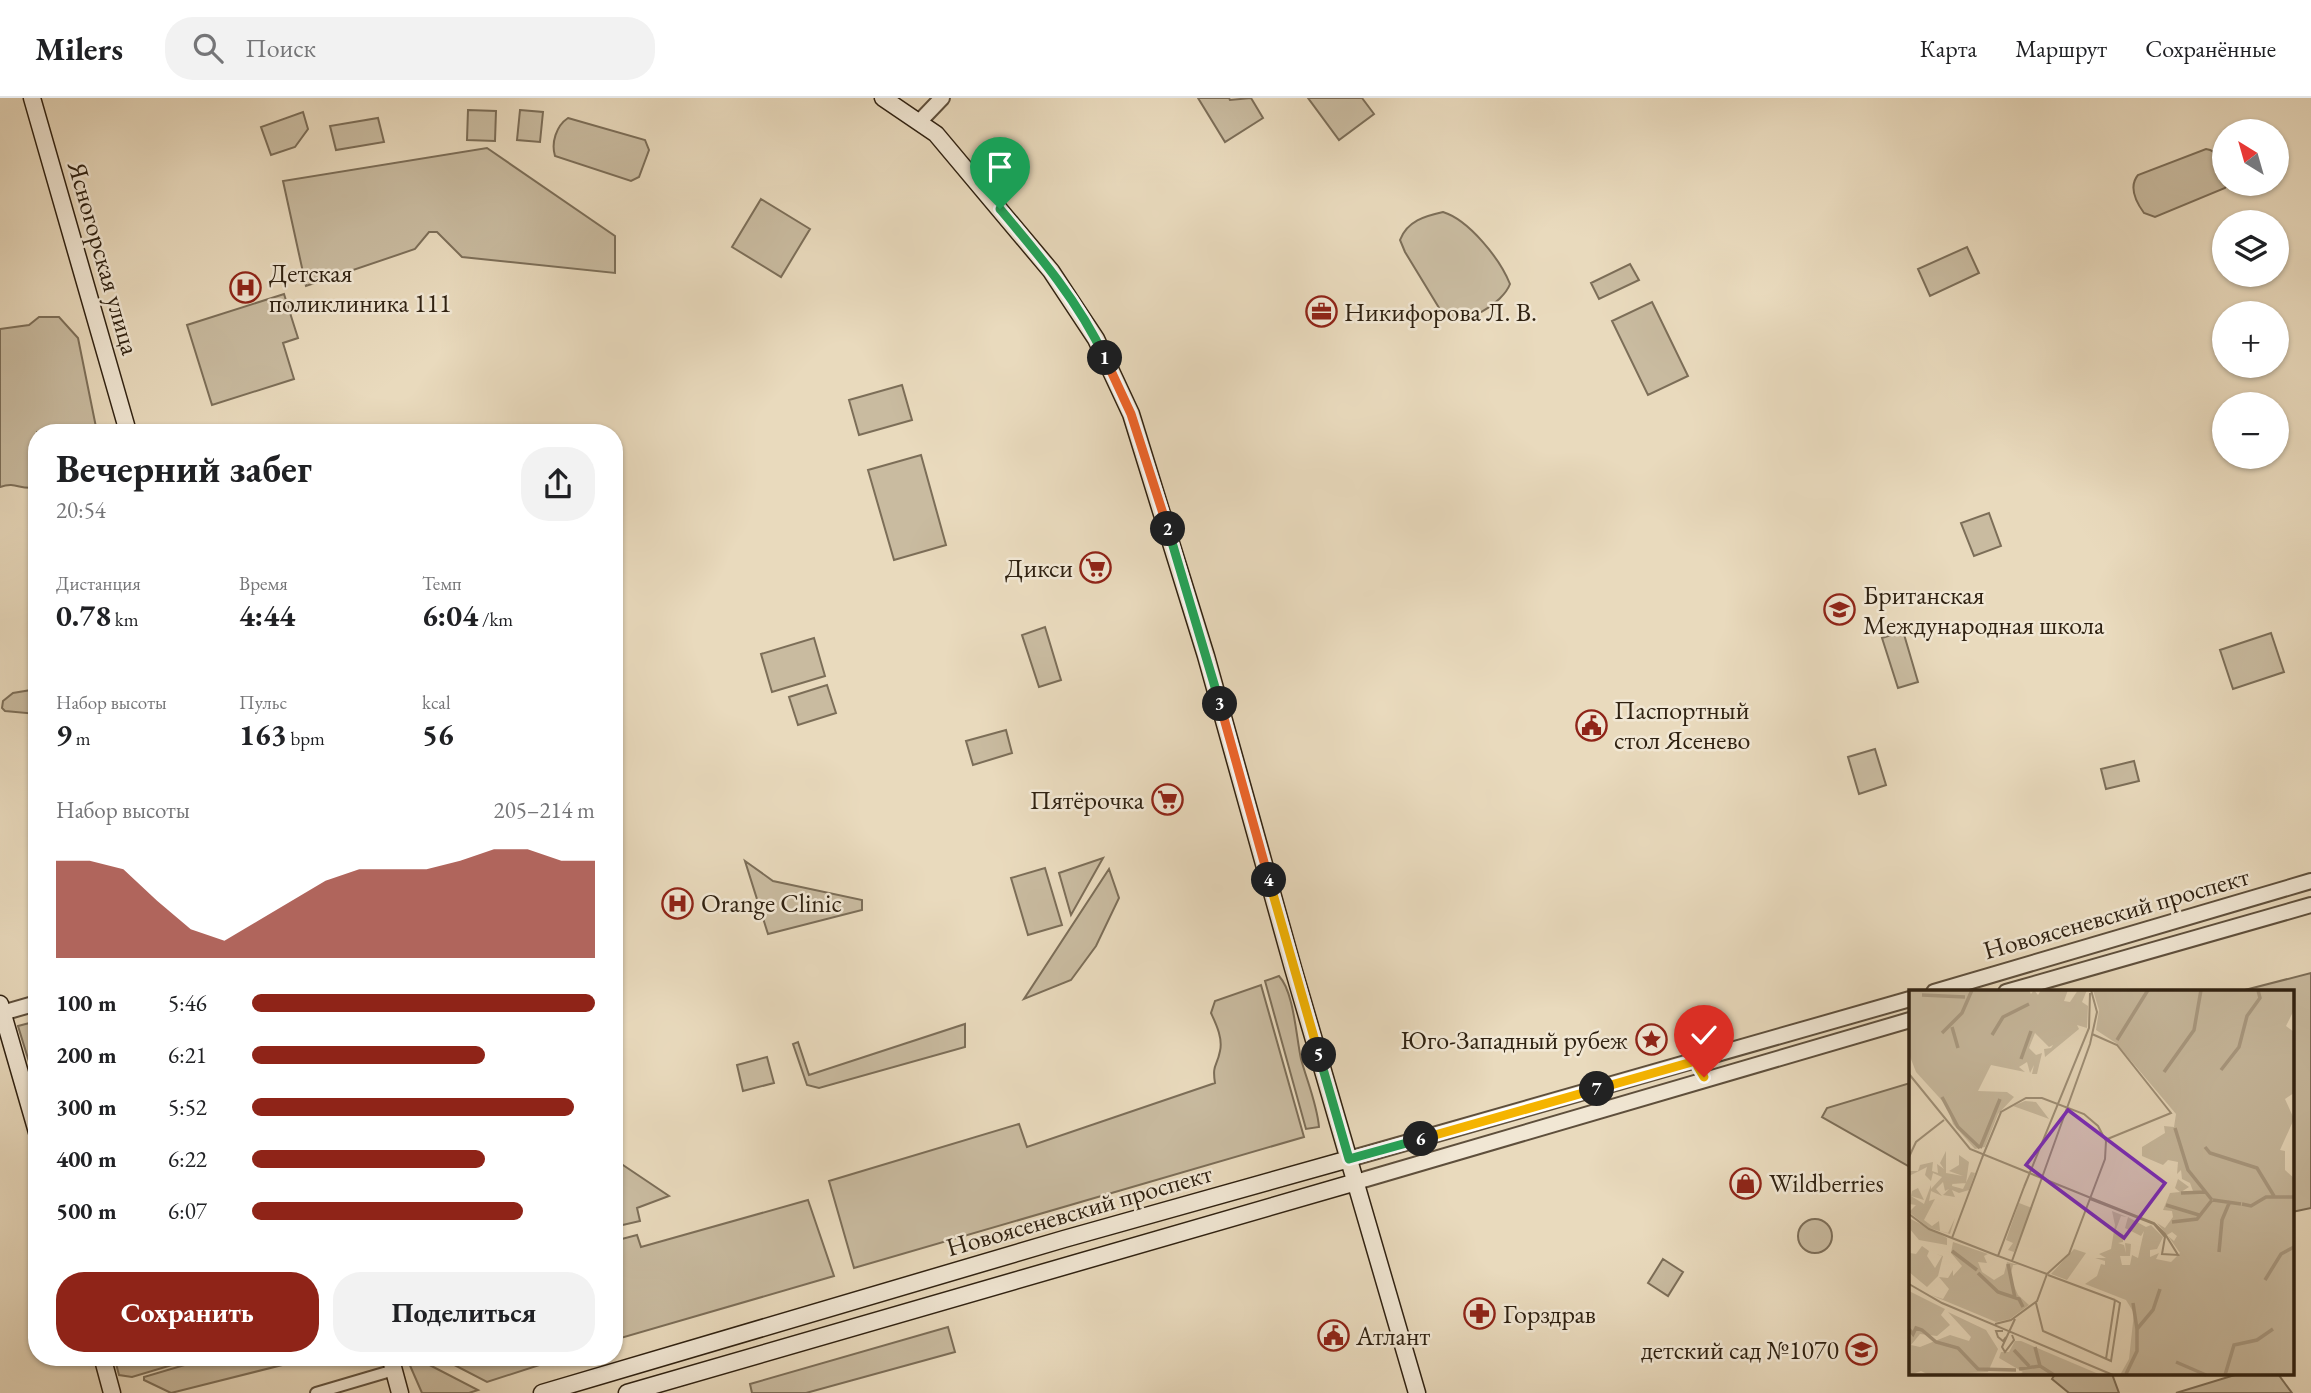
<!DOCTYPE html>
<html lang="ru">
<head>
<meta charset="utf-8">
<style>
  body { margin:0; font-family:"EB Garamond",serif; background:#f2f2f2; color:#202124; height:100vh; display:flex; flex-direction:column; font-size:26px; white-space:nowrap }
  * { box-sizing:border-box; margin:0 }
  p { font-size:23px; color:#757577 }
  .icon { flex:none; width:38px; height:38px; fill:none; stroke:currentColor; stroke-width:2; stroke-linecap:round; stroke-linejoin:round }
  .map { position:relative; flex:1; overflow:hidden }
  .details { position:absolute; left:28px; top:326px; width:595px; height:942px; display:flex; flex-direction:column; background:#fff; border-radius:28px; box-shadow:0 2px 5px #0004 }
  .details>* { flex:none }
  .needle { width:46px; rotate:323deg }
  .controls { position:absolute; left:2212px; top:21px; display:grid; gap:14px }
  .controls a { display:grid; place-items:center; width:77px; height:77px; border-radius:50%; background:#fff; box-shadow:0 2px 5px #0004; font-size:35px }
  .pin { position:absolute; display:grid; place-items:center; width:60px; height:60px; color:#fff; margin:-72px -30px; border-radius:50% 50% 50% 0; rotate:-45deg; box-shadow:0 0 7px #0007 }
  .pin .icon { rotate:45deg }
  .km { position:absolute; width:35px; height:35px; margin:-18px; border-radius:50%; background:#222; color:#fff; font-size:19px; line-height:35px; text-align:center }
  .round { display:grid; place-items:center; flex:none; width:74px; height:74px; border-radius:28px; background:#f2f2f2 }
  .head { display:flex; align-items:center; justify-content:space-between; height:119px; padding:0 28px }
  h1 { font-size:38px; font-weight:700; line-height:52px }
  .stats { display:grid; grid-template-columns:repeat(3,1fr); gap:10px; height:119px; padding:7px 28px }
  .stats div { display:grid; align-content:center }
  .stats b { font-size:30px; font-weight:700 }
  .stats small { font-size:19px; font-weight:400 }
  .stats p { font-size:19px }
  .chart { height:196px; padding:14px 28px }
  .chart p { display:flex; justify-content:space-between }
  .chart svg { width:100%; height:126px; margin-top:7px; fill:#8f2418; opacity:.7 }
  .button { display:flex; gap:14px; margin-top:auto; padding:14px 28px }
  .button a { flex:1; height:80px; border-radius:28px; background:#8f2418; color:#fff; font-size:28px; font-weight:700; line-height:80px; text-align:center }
  .button a+a { background:#f2f2f2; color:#202124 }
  ul { padding:0 28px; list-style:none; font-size:23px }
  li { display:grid; grid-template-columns:112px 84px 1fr; align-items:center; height:52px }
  li i { height:18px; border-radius:9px; background:#8f2418 }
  header { display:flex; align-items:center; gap:42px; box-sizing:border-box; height:98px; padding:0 35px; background:#fff; border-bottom:2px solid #e0e0e0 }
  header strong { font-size:33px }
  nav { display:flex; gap:38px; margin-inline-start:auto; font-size:24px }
  .search { width:490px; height:63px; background:#f2f2f2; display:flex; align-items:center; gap:18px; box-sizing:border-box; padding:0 24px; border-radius:28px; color:#757577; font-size:26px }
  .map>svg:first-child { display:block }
  .green { fill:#c9bba0; stroke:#7c6e58; stroke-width:2 }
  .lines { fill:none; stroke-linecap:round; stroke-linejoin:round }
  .minor-casing { stroke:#5e4f3c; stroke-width:14 }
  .tertiary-casing { stroke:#5e4f3c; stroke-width:18 }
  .secondary-casing { stroke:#2f2111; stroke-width:19 }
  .minor { stroke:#f1e7d4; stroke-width:10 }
  .tertiary { stroke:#f1e7d4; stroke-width:14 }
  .secondary { stroke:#f1e7d4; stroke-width:16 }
  .split-1-casing { stroke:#fff; stroke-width:14 }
  .split-2-casing { stroke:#fff; stroke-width:14 }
  .split-3-casing { stroke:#fff; stroke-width:14 }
  .split-4-casing { stroke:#fff; stroke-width:14 }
  .split-5-casing { stroke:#fff; stroke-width:14 }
  .split-6-casing { stroke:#fff; stroke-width:14 }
  .split-7-casing { stroke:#fff; stroke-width:14 }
  .split-8-casing { stroke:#fff; stroke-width:14 }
  .split-1 { stroke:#22a559; stroke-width:9 }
  .split-2 { stroke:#f0652b; stroke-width:9 }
  .split-3 { stroke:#22a559; stroke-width:9 }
  .split-4 { stroke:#f0652b; stroke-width:9 }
  .split-5 { stroke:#f5b400; stroke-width:9 }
  .split-6 { stroke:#22a559; stroke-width:9 }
  .split-7 { stroke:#f5b400; stroke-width:9 }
  .split-8 { stroke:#f5b400; stroke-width:9 }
  .labels { text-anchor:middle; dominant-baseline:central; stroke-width:5; stroke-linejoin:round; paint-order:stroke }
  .street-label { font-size:26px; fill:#2f2111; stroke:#f1e7d4 }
  .poi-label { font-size:26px; fill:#2f2111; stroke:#f1e7d4; text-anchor:start }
  .inset-river { fill:none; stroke:#aa9b83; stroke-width:3.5 }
  .inset-road { fill:none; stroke:#9f9078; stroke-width:2 }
  .view { fill:#7b2cbf; fill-opacity:0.15; stroke:#7b2cbf; stroke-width:3.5 }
  .inset-edge { fill:none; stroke:#2f2111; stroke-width:3.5 }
</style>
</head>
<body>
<header>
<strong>Milers</strong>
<div class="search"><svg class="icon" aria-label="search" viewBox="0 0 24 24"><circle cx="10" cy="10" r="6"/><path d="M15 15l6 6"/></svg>Поиск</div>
<nav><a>Карта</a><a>Маршрут</a><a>Сохранённые</a></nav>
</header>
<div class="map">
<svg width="2311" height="1295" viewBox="0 0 2311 1295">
  <rect width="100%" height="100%" fill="#e9dabd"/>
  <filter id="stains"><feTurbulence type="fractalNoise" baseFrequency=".00286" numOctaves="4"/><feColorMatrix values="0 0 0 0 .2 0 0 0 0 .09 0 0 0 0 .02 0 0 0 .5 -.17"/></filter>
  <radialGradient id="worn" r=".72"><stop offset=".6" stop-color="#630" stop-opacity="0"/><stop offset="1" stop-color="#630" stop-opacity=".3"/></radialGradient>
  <path class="green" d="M1198 0H1229L1230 2 1251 0 1263 20 1225 44Z
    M1308 0H1362L1374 16 1339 42Z
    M468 12 496 13 495 43 467 42Z
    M520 12 543 14 540 44 517 42Z
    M303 14 308 31 295 49 271 57 261 29Z
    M378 20 384 44 336 52 330 28Z
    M568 20 645 42 649 52 639 79 631 83 555 58C551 45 556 28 568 20Z
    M487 50 615 138V175L462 159 437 134H429L415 151 306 188 283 83Z
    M2206 51C2222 53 2224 72 2224 86H2228L2225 90 2155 119 2144 115C2136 104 2128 89 2138 77Z
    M761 101 810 131 781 179 732 149Z
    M1443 114C1469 122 1500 161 1510 186 1503 205 1464 230 1444 218L1405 154 1400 142C1407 123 1425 118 1443 114Z
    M1967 149 1979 175 1930 198 1918 171Z
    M1630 166 1639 182 1599 201 1591 185Z
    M284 196 298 240 283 245 294 281 212 307 187 227Z
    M1652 204 1688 278 1648 297 1612 223Z
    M39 219H59L78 240 97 334H37V389C20 393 17 383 0 389V231L29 227Z
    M902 287 912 322 859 337 849 302Z
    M921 357 946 447 894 462 868 372Z
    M1989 415 2001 448 1974 458 1961 425Z
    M1045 529 1061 582 1039 589 1022 537Z
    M1903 533 1918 584 1898 590 1882 540Z
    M2271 535 2284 574 2233 591 2220 552Z
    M814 540 825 578 772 594 761 556Z
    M827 587 836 615 798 627 789 599Z
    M37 591V616L5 613 2 610 3 603 13 595Z
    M1006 632 1012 655 973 667 966 643Z
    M1875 651 1886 687 1859 696 1848 659Z
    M2134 663 2139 683 2106 691 2101 671Z
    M1103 760 1071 817 1059 775Z
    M745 763 773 783 862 802V812L768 836Z
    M1045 770 1062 827 1028 837 1011 780Z
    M1109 771 1119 800 1096 848 1071 882 1024 901Z
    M2311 875V1110L2292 1114V894H2237Z
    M1279 878C1294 894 1296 938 1301 961 1307 983 1317 1006 1319 1029L1306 1031 1265 883Z
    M1261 887 1304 1039 854 1170 829 1083 1019 1026 1027 1049 1215 985C1212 966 1217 969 1220 953 1223 940 1216 926 1211 915L1215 903Z
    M37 923V990L18 928Z
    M965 926V949L819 990 807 987 793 946 798 944 809 977Z
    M767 959 774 985 743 993 737 967Z
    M1910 985V1069L1822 1019 1827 1010Z
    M614 1061 669 1098 637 1110 640 1123 614 1129Z
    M808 1102 834 1178 614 1242V1143L637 1137 641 1149Z
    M1798 1138a17 17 0 1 1 34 0a17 17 0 1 1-34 0Z
    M1663 1161 1683 1174 1668 1198 1648 1185Z
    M948 1229 955 1254 806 1295H752L750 1286Z
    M114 1258H202L132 1279 119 1277Z
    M215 1258H318L171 1295 144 1282V1279Z
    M437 1258H561V1260L487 1284Z
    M416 1260 478 1292 469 1295H422L408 1263Z
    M2055 1276H2112L2119 1295H2069L2052 1281Z
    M2238 1276H2278L2292 1295H2176Z"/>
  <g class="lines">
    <defs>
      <path id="minor" d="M316 1295 394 1272"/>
      <path id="tertiary" d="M920 23 942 0
        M1934 894 2311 783
        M2006 894 2311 807
        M2 915 37 905
        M1349 1061 1910 901
        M1356 1084 1910 922"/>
      <path id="secondary" d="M32 0 128 334
        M883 0 936 36 1051 173 1096 241 1131 316 1206 558 1293 870 1417 1295
        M0 906 37 1034
        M102 1258 112 1295
        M390 1258 400 1295
        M542 1295 1064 1141 1349 1061
        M627 1295 1356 1084"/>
    </defs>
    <use href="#minor" class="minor-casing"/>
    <use href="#tertiary" class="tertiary-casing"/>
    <use href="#secondary" class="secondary-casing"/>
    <use href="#minor" class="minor"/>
    <use href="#tertiary" class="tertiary"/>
    <use href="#secondary" class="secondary"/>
  </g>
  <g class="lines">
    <defs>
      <path id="split-1" d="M1000 111C1039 157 1079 204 1105 260"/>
      <path id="split-2" d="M1105 260 1131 316 1168 431"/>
      <path id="split-3" d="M1168 431 1220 606"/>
      <path id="split-4" d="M1220 606 1269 782"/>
      <path id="split-5" d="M1269 782 1319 957"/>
      <path id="split-6" d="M1319 957 1349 1061 1421 1041"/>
      <path id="split-7" d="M1421 1041 1597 991"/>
      <path id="split-8" d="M1597 991 1706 960 1698 969 1704 979"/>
    </defs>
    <use href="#split-1" class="split-1-casing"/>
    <use href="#split-2" class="split-2-casing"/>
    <use href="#split-3" class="split-3-casing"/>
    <use href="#split-4" class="split-4-casing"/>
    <use href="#split-5" class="split-5-casing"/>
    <use href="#split-6" class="split-6-casing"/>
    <use href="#split-7" class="split-7-casing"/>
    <use href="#split-8" class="split-8-casing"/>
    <use href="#split-1" class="split-1"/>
    <use href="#split-2" class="split-2"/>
    <use href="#split-3" class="split-3"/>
    <use href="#split-4" class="split-4"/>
    <use href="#split-5" class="split-5"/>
    <use href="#split-6" class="split-6"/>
    <use href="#split-7" class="split-7"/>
    <use href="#split-8" class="split-8"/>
  </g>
  <defs>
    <symbol id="hospital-ring" viewBox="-11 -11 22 22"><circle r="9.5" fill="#f1e7d4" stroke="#8f2418" stroke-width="1.5"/><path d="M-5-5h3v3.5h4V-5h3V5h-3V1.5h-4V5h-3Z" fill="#8f2418"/></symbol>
    <symbol id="office-ring" viewBox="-11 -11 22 22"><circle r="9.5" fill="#f1e7d4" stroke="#8f2418" stroke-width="1.5"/><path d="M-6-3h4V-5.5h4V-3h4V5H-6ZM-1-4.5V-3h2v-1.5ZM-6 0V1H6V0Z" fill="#8f2418"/></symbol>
    <symbol id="supermarket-ring" viewBox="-11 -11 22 22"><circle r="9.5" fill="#f1e7d4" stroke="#8f2418" stroke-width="1.5"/><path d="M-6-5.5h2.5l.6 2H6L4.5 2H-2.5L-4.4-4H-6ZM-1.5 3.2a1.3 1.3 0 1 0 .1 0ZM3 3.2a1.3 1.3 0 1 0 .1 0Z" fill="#8f2418"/></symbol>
    <symbol id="school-ring" viewBox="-11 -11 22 22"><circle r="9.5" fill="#f1e7d4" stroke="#8f2418" stroke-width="1.5"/><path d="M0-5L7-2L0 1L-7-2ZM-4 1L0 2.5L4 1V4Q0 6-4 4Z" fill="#8f2418"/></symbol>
    <symbol id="civic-ring" viewBox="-11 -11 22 22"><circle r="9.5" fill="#f1e7d4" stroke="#8f2418" stroke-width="1.5"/><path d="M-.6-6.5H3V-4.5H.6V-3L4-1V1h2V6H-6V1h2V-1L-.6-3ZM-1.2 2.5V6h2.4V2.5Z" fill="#8f2418"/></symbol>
    <symbol id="sight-ring" viewBox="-11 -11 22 22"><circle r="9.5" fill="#f1e7d4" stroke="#8f2418" stroke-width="1.5"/><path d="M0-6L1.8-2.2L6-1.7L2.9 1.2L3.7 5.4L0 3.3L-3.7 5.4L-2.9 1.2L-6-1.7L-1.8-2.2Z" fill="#8f2418"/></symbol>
    <symbol id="shop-ring" viewBox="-11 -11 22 22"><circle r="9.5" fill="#f1e7d4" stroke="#8f2418" stroke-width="1.5"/><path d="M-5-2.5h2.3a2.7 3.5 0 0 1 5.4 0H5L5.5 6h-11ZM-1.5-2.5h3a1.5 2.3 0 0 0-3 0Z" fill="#8f2418"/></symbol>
    <symbol id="pharmacy-ring" viewBox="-11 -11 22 22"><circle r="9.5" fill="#f1e7d4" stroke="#8f2418" stroke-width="1.5"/><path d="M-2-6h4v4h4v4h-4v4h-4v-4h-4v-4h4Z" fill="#8f2418"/></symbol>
  </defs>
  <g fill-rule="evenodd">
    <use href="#hospital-ring" x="228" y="172" width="35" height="35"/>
    <use href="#office-ring" x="1304" y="196" width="35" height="35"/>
    <use href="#supermarket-ring" x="1078" y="452" width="35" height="35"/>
    <use href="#school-ring" x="1822" y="494" width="35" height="35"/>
    <use href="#civic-ring" x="1574" y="610" width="35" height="35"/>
    <use href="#supermarket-ring" x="1150" y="684" width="35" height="35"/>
    <use href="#hospital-ring" x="660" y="788" width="35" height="35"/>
    <use href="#sight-ring" x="1634" y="924" width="35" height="35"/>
    <use href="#shop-ring" x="1728" y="1068" width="35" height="35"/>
    <use href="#pharmacy-ring" x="1462" y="1198" width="35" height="35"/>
    <use href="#civic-ring" x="1316" y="1220" width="35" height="35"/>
    <use href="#school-ring" x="1844" y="1234" width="35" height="35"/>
  </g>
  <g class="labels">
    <g class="street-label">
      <text transform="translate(104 160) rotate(74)">Ясногорская улица</text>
      <text transform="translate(2116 815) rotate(-16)">Новоясеневский проспект</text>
      <text transform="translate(1079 1112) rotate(-16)">Новоясеневский проспект</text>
    </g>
    <g class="poi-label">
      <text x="269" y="175">Детская<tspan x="269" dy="30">поликлиника 111</tspan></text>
      <text x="1344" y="214">Никифорова Л. В.</text>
      <text x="1073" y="470" text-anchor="end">Дикси</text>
      <text x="1863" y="497">Британская<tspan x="1863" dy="30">Международная школа</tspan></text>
      <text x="1614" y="612">Паспортный<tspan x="1614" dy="30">стол Ясенево</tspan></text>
      <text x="1144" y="702" text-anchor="end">Пятёрочка</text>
      <text x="701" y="805">Orange Clinic</text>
      <text x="1628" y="942" text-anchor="end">Юго-Западный рубеж</text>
      <text x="1769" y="1085">Wildberries</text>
      <text x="1503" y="1216">Горздрав</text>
      <text x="1356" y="1238">Атлант</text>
      <text x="1839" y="1252" text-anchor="end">детский сад №1070</text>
    </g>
  </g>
  <g transform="translate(1909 892)">
    <rect width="385" height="385" fill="#e9dabd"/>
    <path d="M0 0H120L122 4 125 0 129 5 132 0H159L155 11 161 12 169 0H178L173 12 179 16 178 38 168 35 170 39 136 67 135 59 142 58 144 55 140 57 126 43 120 58 127 65 133 63 128 84H123L125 75 121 83 118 72 110 77 116 82 82 75 69 101 98 102 105 107 89 124 76 157 66 159 44 134 38 116 7 82 0 64ZM184 0H385V20L377 36 385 42V103L376 109 385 129 371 160 376 161V180L385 188V385H211L220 369 225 323 217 310 176 294 188 286 192 274 196 275V271L186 268H197L190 264 202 259 206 235 203 221 218 227 212 226 206 242 214 244V252L209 253 215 255 217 263 216 253 222 254 221 266H211L213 275H221L223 265 229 268 235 241 232 246 216 238 219 227 237 237 242 235 254 247 248 259 241 260V267L250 263 247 269 262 272 271 263 259 246 265 251 268 246 263 242 258 245 248 233 256 238 264 227 263 221 254 220 261 203 271 202 266 198 269 189 280 197 272 202 284 201 281 193 273 189 272 180 268 184 269 172 259 170 254 175 233 166V157L256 143 255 136 265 137 267 124 207 53 187 40 190 20ZM116 111 127 112 140 129 104 116ZM37 161V183L54 186 40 181 50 175V165L60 172 57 193 43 194 44 190 43 196 54 199 62 182 66 183 60 200 50 203 43 200 46 207 34 205 40 199 36 201 34 192 27 199 33 206 22 201 20 211 26 209 15 230 23 236 30 231 31 241 39 243 46 228 41 244 20 238 0 222 7 215 0 214 3 201 9 198 15 210 2 206 15 214 22 195V199L33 187 24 183 22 191 16 185 18 177 0 186V181H9L11 175 24 172 23 181 29 183 28 174 35 179 31 173ZM110 213 123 218 105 262 99 260 104 253 97 250ZM0 228 38 248V255L10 250 0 238ZM44 252 79 264 75 266 78 273 69 272 73 282 85 290 95 284 98 272 110 275H104L101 287 109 305 120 315 101 329 87 332 22 305 34 309 40 299 30 287 39 288 44 280V286L53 276 42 263ZM13 256 20 261 18 266 26 278 33 266 27 264 34 266 29 286 18 297 0 282 1 263 7 264ZM165 259 177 263 158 290 142 284ZM0 301 36 319 32 325 41 335 28 346 11 344 2 355 11 357 41 345 60 351 62 347 39 322 77 340 89 359 79 382 20 385 12 381 0 385ZM106 351H112L192 385H110L114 382 90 368 92 362H100Z" fill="#c9bba0"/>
    <path class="inset-river" d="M13 5 56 7M43 37 49 58M33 43 53 23 63 0M83 45 94 27 120 14M208 50 239 0M112 69 122 41M312 80 330 57 338 26 351 8 349 0M255 82 285 40 292 0M33 107 49 137 71 158M266 138 279 180 303 210M296 157 301 163 348 178 365 206M71 158 91 109M272 203 297 202M304 210 332 214M333 214 342 216 357 207H385M257 215 290 225M263 232 288 229 303 210M43 261 68 280M310 262 313 230 321 211M99 274 106 308M69 283 89 302 110 309 114 317M356 290 372 264 385 257M224 313 228 339M0 339 4 344 7 338 13 340 27 352 49 358 69 379 107 380M126 357 131 376 145 385M105 360 120 376M267 372 297 385M110 379 131 376M217 384 228 361V339L244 320 251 299M316 385 325 355 348 350 364 339"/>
    <path class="inset-road" d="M183 44 208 55 262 123 196 150M0 84 61 159 182 208M0 167 7 152 35 130M73 168 92 122 117 108H133L175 124 189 136 197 151 196 169 160 264 138 284 128 311 102 330 86 334M115 197 180 38 181 3M115 197 89 266 138 284M181 209 245 234 256 247 253 264 269 265 256 244 245 233 182 208M0 224 20 239 89 266M43 248 73 168M103 271 181 54 188 22 182 0M139 285 206 310M0 294 33 313 204 385M127 313 134 341 202 371 211 313 206 310M94 341H87L89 347 94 351 97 347M103 345 105 350 96 362 93 357 106 329M197 369 206 310"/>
    <path class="view" d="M159 120 256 193 215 248 117 175Z"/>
    <rect width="385" height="385" class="inset-edge"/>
  </g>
  <rect width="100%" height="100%" filter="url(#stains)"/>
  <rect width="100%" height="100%" fill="url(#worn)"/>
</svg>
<div class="controls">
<a><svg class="needle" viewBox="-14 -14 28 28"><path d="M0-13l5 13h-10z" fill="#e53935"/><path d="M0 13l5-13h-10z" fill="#757577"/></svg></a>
<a><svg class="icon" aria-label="layers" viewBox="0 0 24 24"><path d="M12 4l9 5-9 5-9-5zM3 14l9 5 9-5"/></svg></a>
<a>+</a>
<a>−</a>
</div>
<div class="pin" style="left:1000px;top:111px;background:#1e9e55"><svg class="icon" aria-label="arrive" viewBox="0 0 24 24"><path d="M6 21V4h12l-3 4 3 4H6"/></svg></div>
<div class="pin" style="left:1704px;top:979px;background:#d93025"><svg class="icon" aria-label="check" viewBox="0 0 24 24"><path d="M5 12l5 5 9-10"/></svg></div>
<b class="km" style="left:1105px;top:260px">1</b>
<b class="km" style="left:1168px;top:431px">2</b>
<b class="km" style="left:1220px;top:606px">3</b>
<b class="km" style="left:1269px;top:782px">4</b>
<b class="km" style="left:1319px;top:957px">5</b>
<b class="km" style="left:1421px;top:1041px">6</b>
<b class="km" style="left:1597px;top:991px">7</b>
<section class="details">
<div class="head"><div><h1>Вечерний забег</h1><p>20:54</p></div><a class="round"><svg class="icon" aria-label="share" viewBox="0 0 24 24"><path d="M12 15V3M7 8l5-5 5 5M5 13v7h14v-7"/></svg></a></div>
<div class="stats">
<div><p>Дистанция</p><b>0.78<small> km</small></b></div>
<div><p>Время</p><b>4:44</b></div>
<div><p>Темп</p><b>6:04<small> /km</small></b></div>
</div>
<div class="stats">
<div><p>Набор высоты</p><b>9<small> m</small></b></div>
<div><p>Пульс</p><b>163<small> bpm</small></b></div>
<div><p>kcal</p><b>56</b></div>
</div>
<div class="chart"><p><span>Набор высоты</span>205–214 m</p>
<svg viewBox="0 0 160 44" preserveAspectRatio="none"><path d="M0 44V10L10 10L20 13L30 24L40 34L50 38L60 31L70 24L80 17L90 13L100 13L110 13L120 10L130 6L140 6L150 10L160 10V44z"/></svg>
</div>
<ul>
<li><b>100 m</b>5:46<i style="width:100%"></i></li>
<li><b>200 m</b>6:21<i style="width:68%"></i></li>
<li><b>300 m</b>5:52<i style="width:94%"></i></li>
<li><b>400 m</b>6:22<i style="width:68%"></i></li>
<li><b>500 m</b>6:07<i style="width:79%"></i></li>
</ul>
<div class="button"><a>Сохранить</a><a>Поделиться</a></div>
</section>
</div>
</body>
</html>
